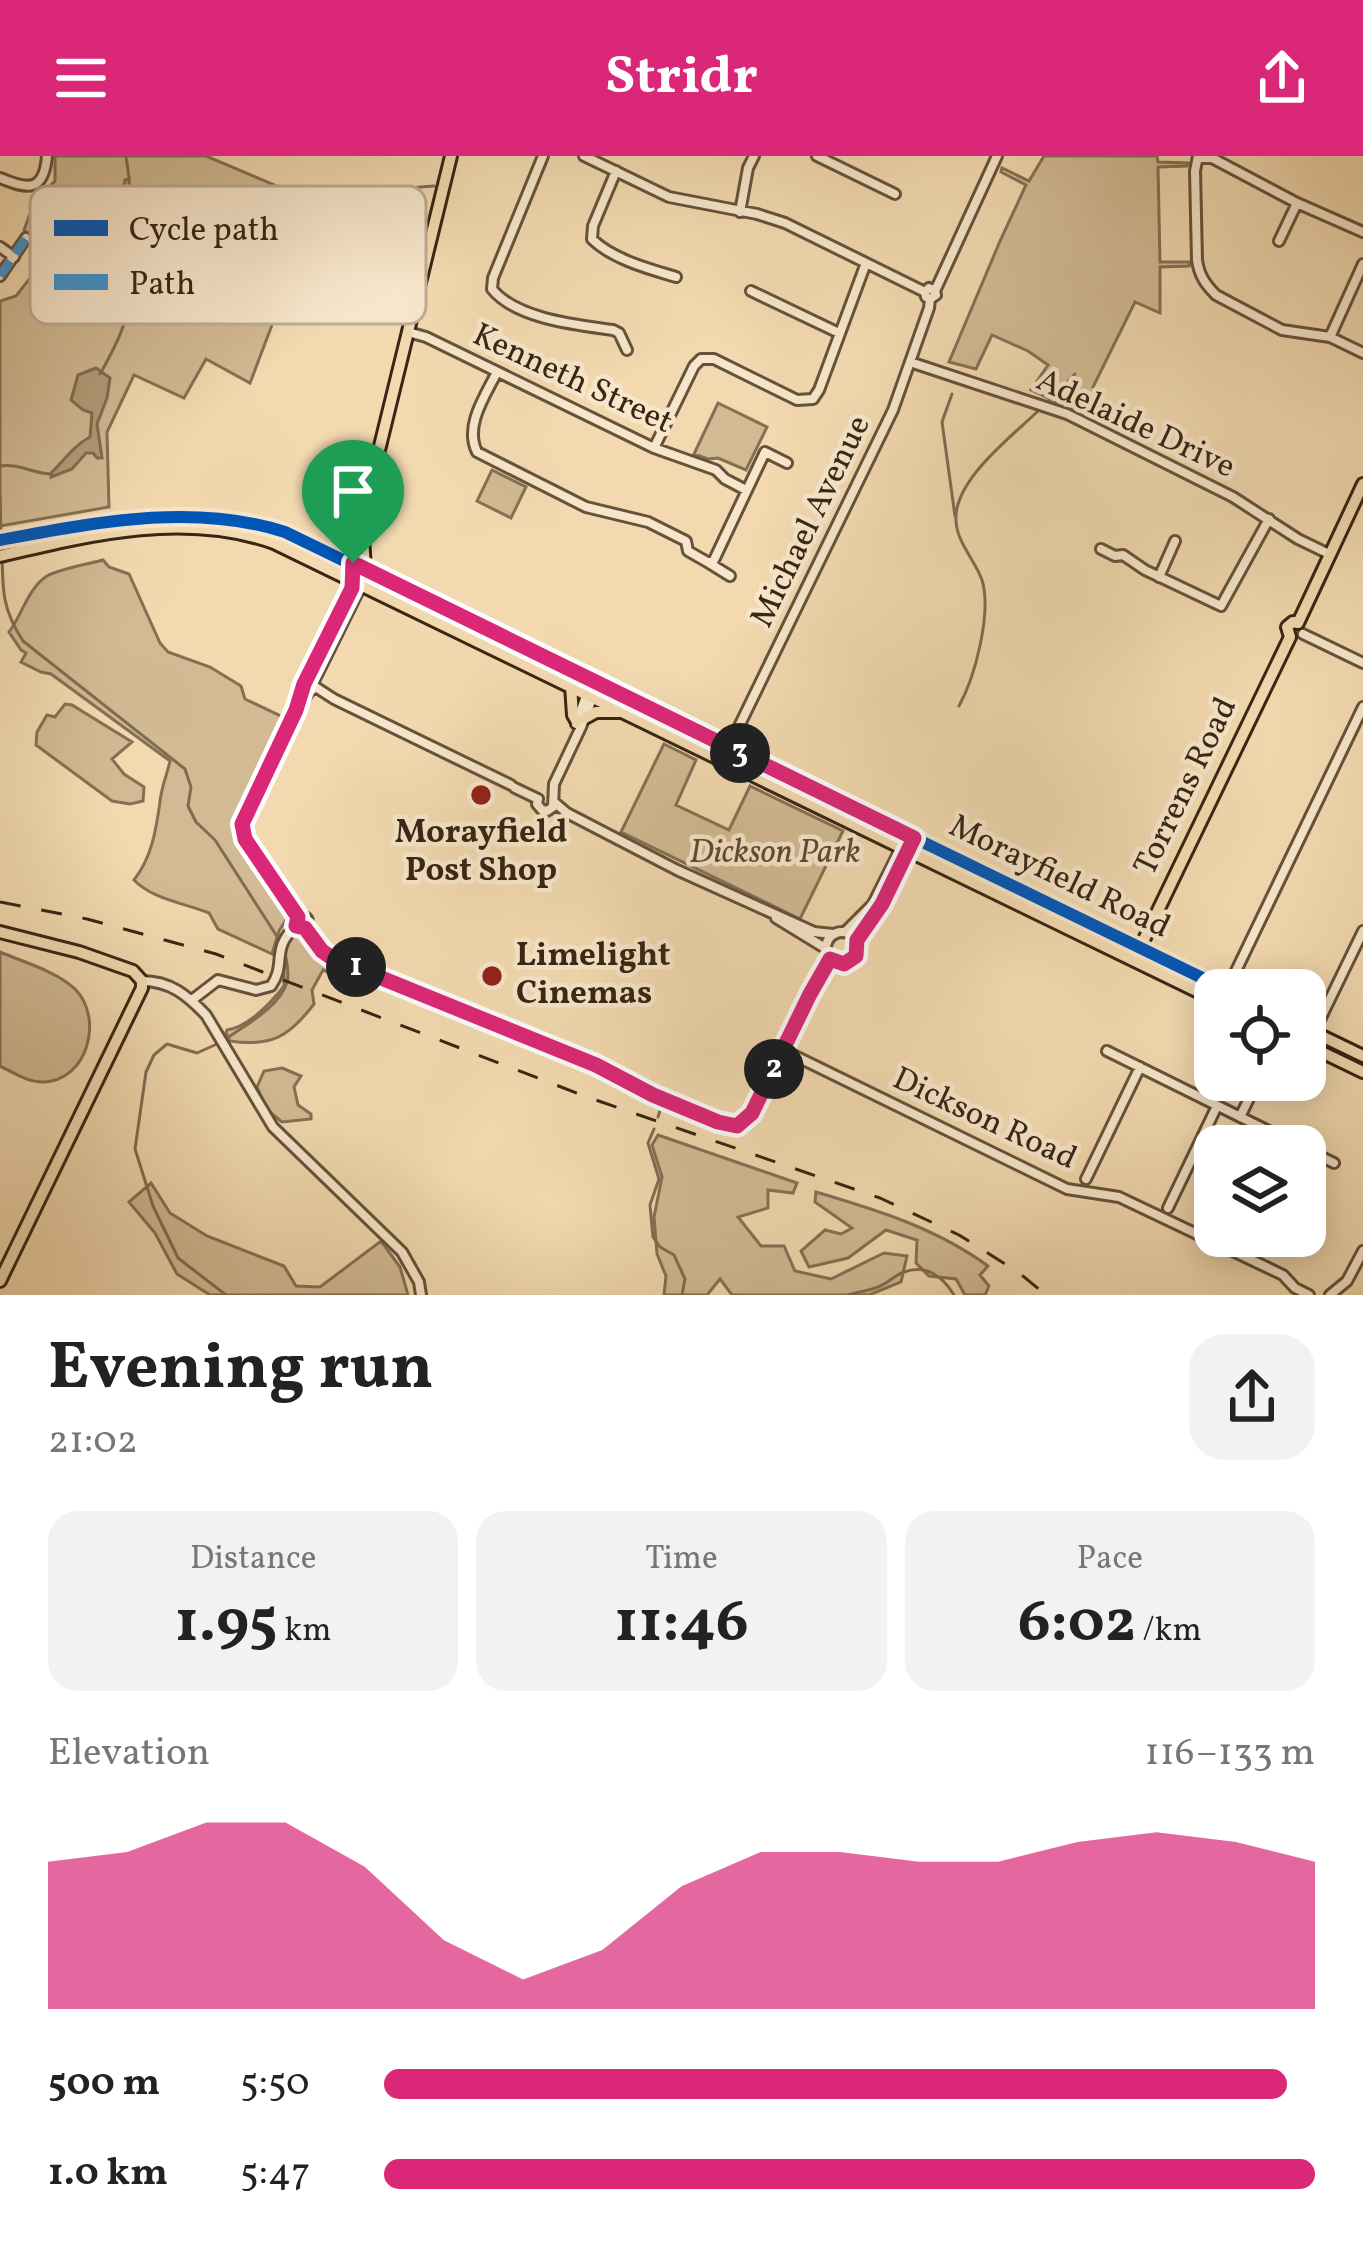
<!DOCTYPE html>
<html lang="en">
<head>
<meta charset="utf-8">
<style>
  body { margin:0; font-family:Vollkorn,serif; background:#f2f2f2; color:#222; height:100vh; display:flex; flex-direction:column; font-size:45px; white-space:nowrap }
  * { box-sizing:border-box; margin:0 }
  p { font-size:39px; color:#767676 }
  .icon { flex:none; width:66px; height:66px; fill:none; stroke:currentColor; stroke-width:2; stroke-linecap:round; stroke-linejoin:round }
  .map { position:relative; height:1139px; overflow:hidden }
  .side { display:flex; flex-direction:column; background:#fff; flex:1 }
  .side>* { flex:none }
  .buttons { position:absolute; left:1194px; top:813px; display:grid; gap:24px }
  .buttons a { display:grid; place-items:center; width:132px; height:132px; border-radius:24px; background:#fff; box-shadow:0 6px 30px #0003; font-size:60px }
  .pin { position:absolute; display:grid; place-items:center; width:102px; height:102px; color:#fff; margin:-123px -51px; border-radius:50% 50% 50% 0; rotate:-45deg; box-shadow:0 0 12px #0007 }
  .pin .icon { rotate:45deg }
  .km { position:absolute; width:60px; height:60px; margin:-30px; border-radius:50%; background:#222; color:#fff; font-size:33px; line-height:60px; text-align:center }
  .round { display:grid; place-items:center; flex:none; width:126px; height:126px; border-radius:36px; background:#f2f2f2 }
  .overview { display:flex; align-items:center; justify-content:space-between; height:204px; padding:0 48px }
  h1 { font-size:66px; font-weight:700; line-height:90px }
  .figures { display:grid; grid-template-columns:repeat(3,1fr); gap:18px; height:204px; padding:12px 48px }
  .figures div { display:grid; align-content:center; border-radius:30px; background:#f2f2f2; text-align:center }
  .figures b { font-size:60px; font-weight:700 }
  .figures small { font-size:33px; font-weight:400 }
  .figures p { font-size:33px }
  .chart { height:336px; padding:24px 48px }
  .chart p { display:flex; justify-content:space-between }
  .chart svg { width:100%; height:216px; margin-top:12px; fill:#db2777; opacity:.7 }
  ul { padding:0 48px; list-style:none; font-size:39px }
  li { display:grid; grid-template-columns:192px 144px 1fr; align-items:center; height:90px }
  li i { height:30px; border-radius:15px; background:#db2777 }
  header { display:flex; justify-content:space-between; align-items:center; height:156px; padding:0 48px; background:#db2777; color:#fff; font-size:54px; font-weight:700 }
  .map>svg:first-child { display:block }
  .green { fill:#d2ba94; stroke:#857054; stroke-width:3 }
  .water { fill:#b39c7a; stroke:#826c51; stroke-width:3 }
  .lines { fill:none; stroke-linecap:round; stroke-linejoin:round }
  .stream { stroke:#826c51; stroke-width:3 }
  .minor-casing { stroke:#66523a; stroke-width:14 }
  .major-casing { stroke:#382513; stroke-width:16 }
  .minor { stroke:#f7e6cb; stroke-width:8 }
  .major { stroke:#f2d9af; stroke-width:10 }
  .rail { stroke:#382513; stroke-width:3; stroke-dasharray:21 21; stroke-linecap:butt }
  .quiet { stroke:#3e95d3; stroke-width:9; stroke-dasharray:18 9; stroke-linecap:butt }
  .cycleway-casing { stroke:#f7e6cb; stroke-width:20 }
  .cycleway { stroke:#0057b8; stroke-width:12 }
  .route-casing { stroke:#fff; stroke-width:24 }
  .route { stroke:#db2777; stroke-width:15 }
  .poi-dot { fill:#8f2418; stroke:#f7e6cb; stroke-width:4.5 }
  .labels { text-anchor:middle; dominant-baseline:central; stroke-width:9; stroke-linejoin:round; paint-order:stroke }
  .street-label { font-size:33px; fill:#382513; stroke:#f7e6cb }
  .poi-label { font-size:33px; font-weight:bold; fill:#382513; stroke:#f7e6cb }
  .park-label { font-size:33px; font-style:italic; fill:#5e4a33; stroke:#f7e6cb }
  .key { fill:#f7e6cb; stroke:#beac94; stroke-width:3 }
  .key-label { font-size:33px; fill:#382513 }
</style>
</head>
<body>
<header><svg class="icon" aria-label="menu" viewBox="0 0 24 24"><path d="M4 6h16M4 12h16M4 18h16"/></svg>Stridr<svg class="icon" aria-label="share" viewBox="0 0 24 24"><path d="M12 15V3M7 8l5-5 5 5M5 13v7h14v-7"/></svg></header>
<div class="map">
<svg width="1363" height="1139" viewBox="0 0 1363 1139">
  <rect width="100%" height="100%" fill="#f2d9af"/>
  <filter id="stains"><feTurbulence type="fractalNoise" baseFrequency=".00167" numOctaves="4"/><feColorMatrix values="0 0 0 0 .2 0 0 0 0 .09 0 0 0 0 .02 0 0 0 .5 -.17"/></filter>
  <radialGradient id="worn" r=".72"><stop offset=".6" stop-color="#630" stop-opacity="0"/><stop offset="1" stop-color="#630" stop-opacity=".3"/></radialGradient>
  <path class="green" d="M55 0H206L416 89 398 153 384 161 283 140 250 227 206 203 184 242 134 219 107 276 109 351 0 370V145L16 140 49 98 24 74 35 44 55 25Z
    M1044 0H1157L1158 6 1188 7 1187 10 1158 11 1160 106H1190L1189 110 1160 111V157L1135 146 1093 231 1100 236 1074 254 1031 234 1048 209 1028 195 992 179 976 213 949 206 1000 85 1026 29 1001 16 1002 12 1029 25Z
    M718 247 767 271 746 314 718 302 708 303 694 298Z
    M492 314 526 331 511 362 477 345Z
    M103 404 109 411 129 418 160 487 168 496 210 511 241 530 245 543 285 562 239 660 236 679 287 756 288 761 279 775 272 798 218 773 209 757C184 747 152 743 134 724 152 701 156 674 160 646 161 632 167 619 170 605L51 518 41 516 21 506 26 497 21 494 9 476C22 459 28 432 47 420 59 413 88 408 103 404Z
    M65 548 72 549 132 586 112 603 124 618 144 631 143 645 130 648 112 645 36 589 37 576 47 559 55 561Z
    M664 588 696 604 676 649 729 674 750 630 843 675 800 763 621 676Z
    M295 777 302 779 325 806 361 821 357 828 323 814 312 834 314 848C289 881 271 891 230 885L226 877 227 874C248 871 271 847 284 830V794Z
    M0 796C23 806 56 815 75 833 104 862 88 925 43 926 27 926 14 917 0 910Z
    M282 912 301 920 294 931 298 949 311 958V963L282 966 267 954 257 931 264 915Z
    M658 979 797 1027 793 1037 768 1034V1052L738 1061 761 1090H784L795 1115 831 1123 884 1097 907 1100 901 1126 869 1139H732L720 1123 707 1139H664L666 1120 657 1098 654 1061 662 1021 652 989Z
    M151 1027 170 1057 207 1080 284 1110 296 1130 320 1131 381 1085 400 1111 408 1139H210L177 1118 155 1077 129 1046Z
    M816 1036C877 1054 936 1072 988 1110L980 1119 989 1130 985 1139H965L956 1123 929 1120 916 1107 917 1084 886 1074 848 1102 809 1111 801 1095 825 1074 841 1078 852 1072 815 1046Z"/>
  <path class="water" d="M129 23 135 99 134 111 127 117 121 114C105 78 118 59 125 24Z
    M96 212 110 222 107 242 97 268 102 302H97L93 297H86L72 313 51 321V317C64 305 73 290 90 281L92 257 83 254 71 244 78 219Z"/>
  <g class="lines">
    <path class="stream" d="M126 0 129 22
      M131 77 155 62 201 48 434 30
      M100 218C121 181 132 158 130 115
      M952 238 942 266 955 360
      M1048 245 1075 218
      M0 310C20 307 33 318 52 318
      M0 340 1 380
      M2 390C3 430 0 450 23 485L185 613 191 631 188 650 196 666 215 684 278 782
      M959 550C975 521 992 457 982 424 975 404 957 387 956 365 953 325 1011 281 1037 256
      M226 883C245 869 280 851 287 826 290 816 286 806 285 795
      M217 888 197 897 167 888 154 899 146 916 135 993 153 1050 178 1102 226 1139
      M658 961 661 951
      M654 973 648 987 659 1023 650 1049 653 1081 660 1091 674 1099 685 1123 682 1139
      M848 1139C858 1136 868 1135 878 1131 887 1128 895 1119 904 1116 927 1108 943 1121 954 1139"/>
    <defs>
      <path id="minor" d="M543 0 493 122 492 133C516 163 577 169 613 174L619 177 627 194
        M584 0 669 41 757 58 785 67 925 136
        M817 0 895 38
        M1198 0 1195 15 1197 104C1199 119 1205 128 1216 139L1282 174 1330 181 1363 197
        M1198 2H1212L1297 47 1363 76
        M616 15 593 70 592 83C612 103 649 113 676 121
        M0 22C28 34 44 36 47 0
        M740 56 748 12 754 0
        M1279 85 1297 47
        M0 91 14 101
        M0 120 26 82
        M751 135 839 177
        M930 143 936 139 935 135 997 0
        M408 176 426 181 654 292 716 314 725 323 746 334
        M1330 181 1363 108
        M910 206 1067 258 1233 341 1298 383 1329 398
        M497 216C485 240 464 270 477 296L586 351 648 366 686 385 688 395 709 407 714 404 765 296 787 307
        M654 292 694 210 701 203H714L797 244 813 243 819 234 866 107
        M1101 393 1115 400 1123 399 1145 414 1221 450 1269 363
        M709 407 730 420
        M1159 421 1175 385
        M1303 478 1363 507
        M306 525 348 440 353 425
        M314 530 334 543 511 629
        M312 534 305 535 303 528 308 525 313 527 361 430
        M576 568 587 537
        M727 595 893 254 929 152 930 143 926 141 925 136 929 132 935 135
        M515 632 538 643
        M538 643 537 648 542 654 547 655 553 651 554 628 581 571 598 527
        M554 646 567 657 677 714 814 776 833 778
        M296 766a6 6 0 1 1 12 0a6 6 0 1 1-12 0Z
        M298 761 245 683 242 672 245 660 296 554 309 536
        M776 762 825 792
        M305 772 322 795 332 802 596 909 661 943 733 970 744 967 752 957 810 838 830 804
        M826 792a16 16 0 1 1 32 0a16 16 0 1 1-32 0Z
        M845 776 873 748 908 678
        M857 784 882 748 914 681
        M1235 817 1363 551
        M142 825C170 825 187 839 206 859L273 971 402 1096 419 1126 421 1139
        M192 844 218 824 256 834 271 830C287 808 270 793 296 770
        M1314 876 1363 775
        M783 894 1067 1033 1119 1041 1283 1119 1295 1132 1309 1139
        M1107 895 1299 990
        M1240 961 1258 924
        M1305 993 1334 1007
        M1086 1023 1140 911
        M1168 1052 1217 950
        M1246 1090 1251 1080
        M1330 1139 1347 1125 1363 1095"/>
      <path id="major" d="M0 384C94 367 192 346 285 376L1227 834
        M0 400C89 379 185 355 274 387L1215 844
        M353 409C355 364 372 325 382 282 405 188 428 94 451 0
        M365 413 363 382 368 354
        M1298 467 1363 328
        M571 530 573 559 577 566
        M585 562 596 556H619
        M0 776 79 796 133 815 142 825V832L0 1125
        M1138 796 1290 481 1287 471 1293 466 1298 467
        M1305 872 1363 900
        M1305 888 1363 916"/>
    </defs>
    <use href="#minor" class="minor-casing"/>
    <use href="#major" class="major-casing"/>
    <use href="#minor" class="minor"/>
    <use href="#major" class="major"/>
    <path class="rail" d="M0 746 87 763 216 798 587 941 880 1042 959 1079 1018 1116 1046 1139"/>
    <path class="quiet" d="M0 120 26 82"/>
    <defs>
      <path id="cycleway" d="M0 384C94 367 192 346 285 376L1227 834
        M305 772 322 795 332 802 596 909 661 943 733 970 744 967 752 957 810 838 830 804"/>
    </defs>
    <use href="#cycleway" class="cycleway-casing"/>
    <use href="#cycleway" class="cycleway"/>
  </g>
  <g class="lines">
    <defs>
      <path id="route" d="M353 407 914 682 882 748 857 784 856 800 844 808 830 803 810 838 752 957 737 970 718 966 653 939 596 909 332 802 322 795 305 772 296 770 298 761 245 683 242 668 296 554 304 528 352 432Z"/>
    </defs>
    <use href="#route" class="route-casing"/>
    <use href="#route" class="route"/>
  </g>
  <g class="poi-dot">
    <circle cx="481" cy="639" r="12"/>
    <circle cx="492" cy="820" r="12"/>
  </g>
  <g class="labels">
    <g class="street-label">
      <text transform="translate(572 224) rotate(25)">Kenneth Street</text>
      <text transform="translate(1135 269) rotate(25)">Adelaide Drive</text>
      <text transform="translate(812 366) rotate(-64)">Michael Avenue</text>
      <text transform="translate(1187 631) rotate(-64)">Torrens Road</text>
      <text transform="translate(1059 722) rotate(26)">Morayfield Road</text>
      <text transform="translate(984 964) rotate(25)">Dickson Road</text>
    </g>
    <g class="poi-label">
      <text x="481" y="678">Morayfield<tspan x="481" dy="38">Post Shop</tspan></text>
      <text x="516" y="801" text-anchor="start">Limelight<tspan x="516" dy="38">Cinemas</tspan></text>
    </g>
    <g class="park-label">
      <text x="775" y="698">Dickson Park</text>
    </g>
  </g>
  <rect x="30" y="30" width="396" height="138" rx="18" class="key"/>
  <rect x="54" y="64" width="54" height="16" fill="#0057b8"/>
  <rect x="54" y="118" width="54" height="16" fill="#3e95d3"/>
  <g class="key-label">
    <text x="129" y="84">Cycle path</text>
    <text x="129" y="138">Path</text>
  </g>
  <rect width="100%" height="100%" filter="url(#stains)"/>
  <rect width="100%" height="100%" fill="url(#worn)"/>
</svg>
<div class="buttons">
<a><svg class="icon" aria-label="locate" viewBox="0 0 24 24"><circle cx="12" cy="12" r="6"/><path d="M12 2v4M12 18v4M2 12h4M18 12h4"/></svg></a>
<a><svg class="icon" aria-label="layers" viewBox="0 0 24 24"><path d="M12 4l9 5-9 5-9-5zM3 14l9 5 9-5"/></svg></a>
</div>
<div class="pin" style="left:353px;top:407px;background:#1e9e55"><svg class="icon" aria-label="arrive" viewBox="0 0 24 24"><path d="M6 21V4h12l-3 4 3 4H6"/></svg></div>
<b class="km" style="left:356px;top:811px">1</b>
<b class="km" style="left:774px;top:913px">2</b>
<b class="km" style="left:740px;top:597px">3</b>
</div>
<section class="side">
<div class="overview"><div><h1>Evening run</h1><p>21:02</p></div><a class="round"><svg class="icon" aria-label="share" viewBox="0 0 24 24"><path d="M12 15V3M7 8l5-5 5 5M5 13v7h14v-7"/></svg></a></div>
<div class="figures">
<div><p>Distance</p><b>1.95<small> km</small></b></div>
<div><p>Time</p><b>11:46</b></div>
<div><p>Pace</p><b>6:02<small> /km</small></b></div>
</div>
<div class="chart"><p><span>Elevation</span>116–133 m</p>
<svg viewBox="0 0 160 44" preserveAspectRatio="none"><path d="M0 44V14L10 12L20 6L30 6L40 15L50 30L60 38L70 32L80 19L90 12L100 12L110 14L120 14L130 10L140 8L150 10L160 14V44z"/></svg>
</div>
<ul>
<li><b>500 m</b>5:50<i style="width:97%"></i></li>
<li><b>1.0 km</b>5:47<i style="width:100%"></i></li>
</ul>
</section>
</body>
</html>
